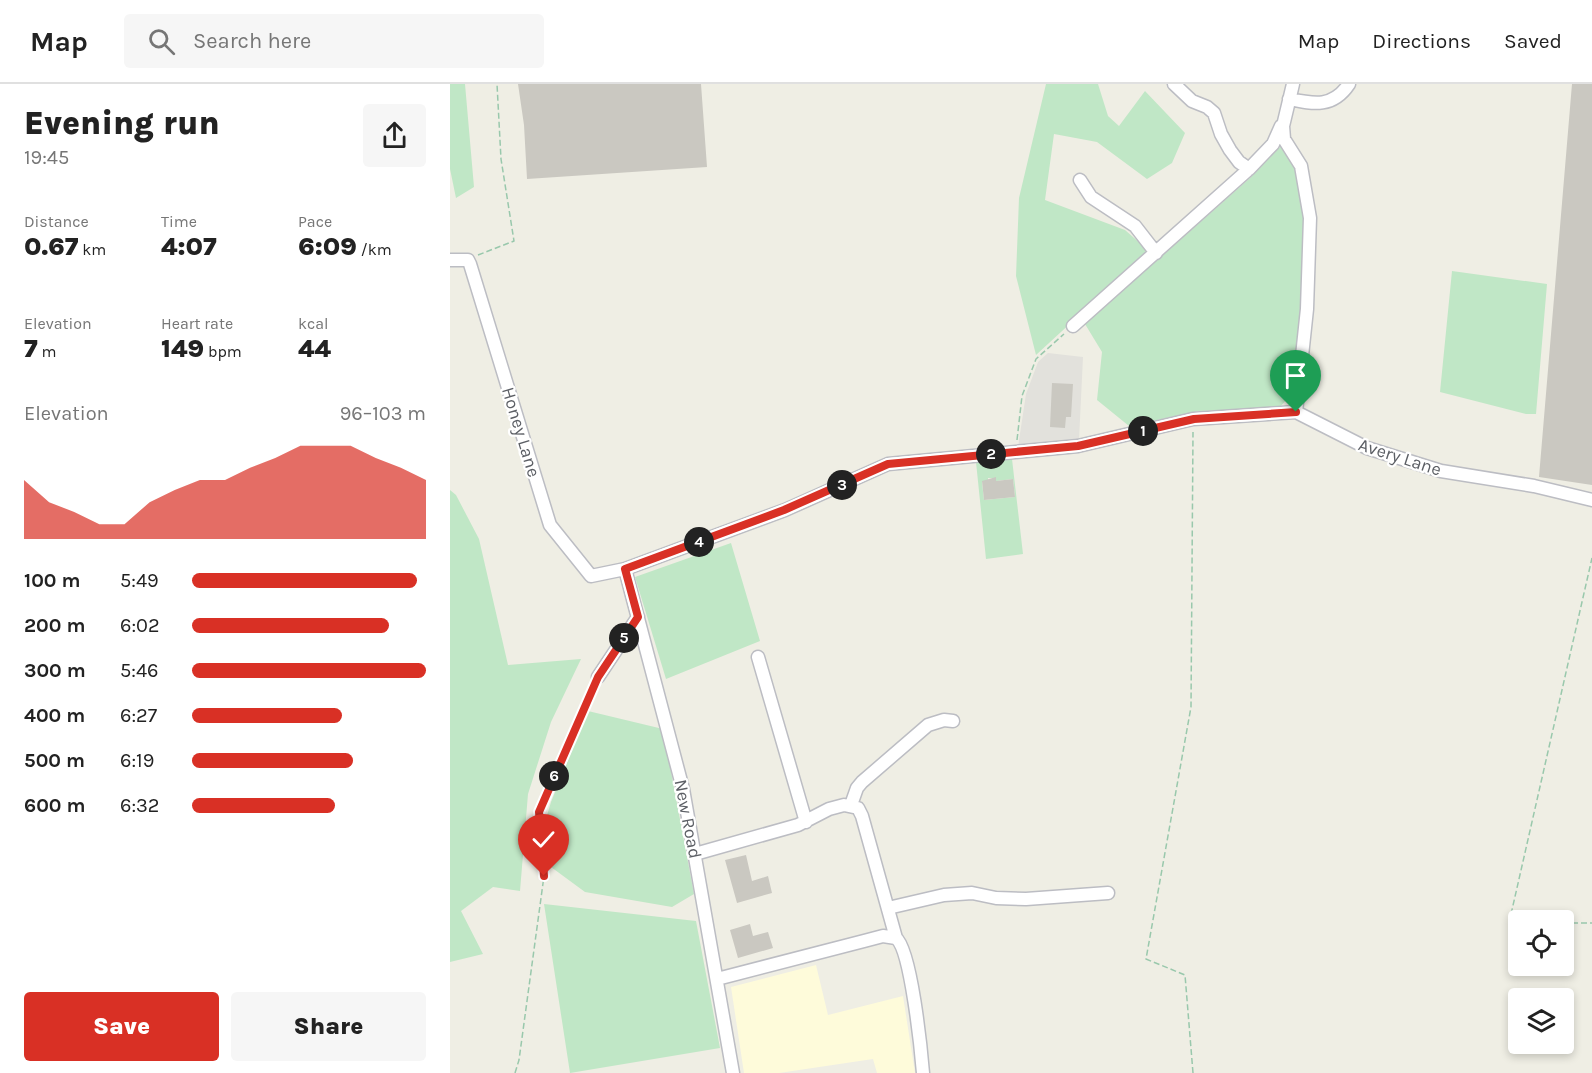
<!DOCTYPE html>
<html lang="en">
<head>
<meta charset="utf-8">
<style>
  body { margin:0; font-family:Karla,sans-serif; background:#f6f6f6; color:#222; height:100vh; display:flex; flex-direction:column; font-size:22px; white-space:nowrap }
  * { box-sizing:border-box; margin:0 }
  p { font-size:20px; color:#767676 }
  .icon { flex:none; width:33px; height:33px; fill:none; stroke:currentColor; stroke-width:2; stroke-linecap:round; stroke-linejoin:round }
  .map { position:relative; flex:1; overflow:hidden }
  .details { display:flex; flex-direction:column; background:#fff; width:450px }
  .details>* { flex:none }
  .controls { position:absolute; left:1058px; top:826px; display:grid; gap:12px }
  .controls a { display:grid; place-items:center; width:66px; height:66px; border-radius:6px; background:#fff; box-shadow:0 3px 9px #0003; font-size:30px }
  .pin { position:absolute; display:grid; place-items:center; width:51px; height:51px; color:#fff; margin:-62px -26px; border-radius:50% 50% 50% 0; rotate:-45deg; box-shadow:0 0 6px #0007 }
  .pin .icon { rotate:45deg }
  .km { position:absolute; width:30px; height:30px; margin:-15px; border-radius:50%; background:#222; color:#fff; font-size:16px; line-height:30px; text-align:center }
  .round { display:grid; place-items:center; flex:none; width:63px; height:63px; border-radius:6px; background:#f6f6f6 }
  .head { display:flex; align-items:center; justify-content:space-between; height:102px; padding:0 24px }
  h1 { font-size:33px; font-weight:800; line-height:45px }
  .stats { display:grid; grid-template-columns:repeat(3,1fr); gap:9px; height:102px; padding:6px 24px }
  .stats div { display:grid; align-content:center }
  .stats b { font-size:26px; font-weight:800 }
  .stats small { font-size:16px; font-weight:400 }
  .stats p { font-size:16px }
  .chart { height:168px; padding:12px 24px }
  .chart p { display:flex; justify-content:space-between }
  .chart svg { width:100%; height:108px; margin-top:6px; fill:#d93025; opacity:.7 }
  .button { display:flex; gap:12px; margin-top:auto; padding:12px 24px }
  .button a { flex:1; height:69px; border-radius:6px; background:#d93025; color:#fff; font-size:24px; font-weight:800; line-height:69px; text-align:center }
  .button a+a { background:#f6f6f6; color:#222 }
  ul { padding:0 24px; list-style:none; font-size:20px }
  li { display:grid; grid-template-columns:96px 72px 1fr; align-items:center; height:45px }
  li i { height:15px; border-radius:8px; background:#d93025 }
  header { display:flex; align-items:center; gap:36px; box-sizing:border-box; height:84px; padding:0 30px; background:#fff; border-bottom:2px solid #e0e0e0 }
  header strong { font-size:28px }
  nav { display:flex; gap:33px; margin-inline-start:auto; font-size:21px }
  .search { width:420px; height:54px; background:#f6f6f6; display:flex; align-items:center; gap:15px; box-sizing:border-box; padding:0 21px; border-radius:6px; color:#767676; font-size:22px }
  main { display:flex; flex:1; min-height:0 }
  .map>svg:first-child { display:block }
  .commercial { fill:#fefbda }
  .industrial { fill:#e2e1dc }
  .green { fill:#c0e7c6; fill-rule:evenodd }
  .building { fill:#cac8c1 }
  .lines { fill:none; stroke-linecap:round; stroke-linejoin:round }
  .minor-casing { stroke:#bcbdc3; stroke-width:15 }
  .path { stroke:#99c8ac; stroke-width:1.5; stroke-dasharray:6 3; stroke-linecap:butt }
  .minor { stroke:#fff; stroke-width:12 }
  .route-casing { stroke:#fff; stroke-width:12 }
  .route { stroke:#d93025; stroke-width:8 }
  .labels { text-anchor:middle; dominant-baseline:central; stroke-width:4.5; stroke-linejoin:round; paint-order:stroke }
  .street-label { font-size:18px; fill:#5c5f65; stroke:#fff }
</style>
</head>
<body>
<header>
<strong>Map</strong>
<div class="search"><svg class="icon" aria-label="search" viewBox="0 0 24 24"><circle cx="10" cy="10" r="6"/><path d="M15 15l6 6"/></svg>Search here</div>
<nav><a>Map</a><a>Directions</a><a>Saved</a></nav>
</header>
<main>
<section class="details">
<div class="head"><div><h1>Evening run</h1><p>19:45</p></div><a class="round"><svg class="icon" aria-label="share" viewBox="0 0 24 24"><path d="M12 15V3M7 8l5-5 5 5M5 13v7h14v-7"/></svg></a></div>
<div class="stats">
<div><p>Distance</p><b>0.67<small> km</small></b></div>
<div><p>Time</p><b>4:07</b></div>
<div><p>Pace</p><b>6:09<small> /km</small></b></div>
</div>
<div class="stats">
<div><p>Elevation</p><b>7<small> m</small></b></div>
<div><p>Heart rate</p><b>149<small> bpm</small></b></div>
<div><p>kcal</p><b>44</b></div>
</div>
<div class="chart"><p><span>Elevation</span>96–103 m</p>
<svg viewBox="0 0 160 44" preserveAspectRatio="none"><path d="M0 44V20L10 29L20 33L30 38L40 38L50 29L60 24L70 20L80 20L90 15L100 11L110 6L120 6L130 6L140 11L150 15L160 20V44z"/></svg>
</div>
<ul>
<li><b>100 m</b>5:49<i style="width:96%"></i></li>
<li><b>200 m</b>6:02<i style="width:84%"></i></li>
<li><b>300 m</b>5:46<i style="width:100%"></i></li>
<li><b>400 m</b>6:27<i style="width:64%"></i></li>
<li><b>500 m</b>6:19<i style="width:69%"></i></li>
<li><b>600 m</b>6:32<i style="width:61%"></i></li>
</ul>
<div class="button"><a>Save</a><a>Share</a></div>
</section>
<div class="map">
<svg width="1142" height="989" viewBox="0 0 1142 989">
  <rect width="100%" height="100%" fill="#efeee4"/>
  <path class="commercial" d="M366 881 378 931 453 912 465 989H427L423 975 329 989H294L281 903Z"/>
  <path class="industrial" d="M598 269 633 273 629 356 568 363 576 310 588 278Z"/>
  <path class="green" d="M0 0H15L24 103 6 114 0 85Z
    M596 0H648L658 32 669 42 695 7 735 49 722 79 697 95 647 58 604 50 595 116 675 146 699 167 586 271 566 192 569 114Z
    M832 61C837 68 843 76 846 85 868 148 848 247 839 313L829 324 749 327 679 342 647 316 652 268 635 240 800 94Z
    M1002 187 1097 200 1086 330H1076L990 308Z
    M562 375 573 470 536 475 526 378ZM538 394H545L546 397 563 395 565 413 534 416 532 398 538 397Z
    M0 406 6 411 29 455 58 581 131 575 101 638 78 710 70 807 43 803 11 827 33 870 0 878Z
    M281 459 310 557 216 595 185 493Z
    M138 627 213 645 244 810 222 823 135 808 101 783 95 738 101 718Z
    M94 820 246 837 270 964 120 989Z"/>
  <path class="building" d="M68 0H251L257 83 77 95 74 41Z
    M1122 0H1142V401L1089 393Z
    M602 299 623 300 621 333H616L615 344 600 343Z
    M546 393V397L563 395 565 413 534 416 532 397Z
    M296 771 302 797 318 792 322 809 287 819 275 776Z
    M300 840 303 852 318 848 323 864 288 874 280 846Z"/>
  <g class="lines">
    <defs>
      <path id="minor" d="M724 0 742 17 757 23 764 29 771 50 780 66 789 78 799 85
        M843 0 833 42 834 55 851 82 860 134 857 225 846 328
        M839 15C864 20 883 24 899 0
        M630 96 641 113 685 142 706 169
        M0 176H18L20 180 100 441 141 492 175 485 335 426 438 380 628 362 743 335 846 328 917 364 991 387 1084 402 1142 416
        M623 242 799 85 823 60 831 42
        M175 485 233 705 283 989
        M308 573 356 738
        M148 593 188 533
        M401 721 407 704 412 698 478 641 494 636 503 637
        M245 770 348 741 379 725 394 721 408 724 412 732 446 854
        M438 824 494 811 522 809 546 814 576 815 658 809
        M267 895 414 857 433 852 446 854C461 866 471 965 473 989"/>
    </defs>
    <use href="#minor" class="minor-casing"/>
    <path class="path" d="M28 171 64 157 51 75 47 0
      M567 356 572 312 586 275 614 250
      M1068 839H1059L1142 474
      M1113 839H1142
      M65 989 69 976 94 792 89 728 144 602
      M743 989 735 891 696 875 741 623 743 348"/>
    <use href="#minor" class="minor"/>
  </g>
  <g class="lines">
    <defs>
      <path id="route" d="M94 792 89 728 148 593 188 533 175 485 334 426 438 380 628 362 744 335 846 328"/>
    </defs>
    <use href="#route" class="route-casing"/>
    <use href="#route" class="route"/>
  </g>
  <g class="labels">
    <g class="street-label">
      <text transform="translate(71 348) rotate(73)">Honey Lane</text>
      <text transform="translate(950 373) rotate(18)">Avery Lane</text>
      <text transform="translate(238 735) rotate(79)">New Road</text>
    </g>
  </g>
</svg>
<div class="controls">
<a><svg class="icon" aria-label="locate" viewBox="0 0 24 24"><circle cx="12" cy="12" r="6"/><path d="M12 2v4M12 18v4M2 12h4M18 12h4"/></svg></a>
<a><svg class="icon" aria-label="layers" viewBox="0 0 24 24"><path d="M12 4l9 5-9 5-9-5zM3 14l9 5 9-5"/></svg></a>
</div>
<div class="pin" style="left:846px;top:328px;background:#1e9e55"><svg class="icon" aria-label="arrive" viewBox="0 0 24 24"><path d="M6 21V4h12l-3 4 3 4H6"/></svg></div>
<div class="pin" style="left:94px;top:792px;background:#d93025"><svg class="icon" aria-label="check" viewBox="0 0 24 24"><path d="M5 12l5 5 9-10"/></svg></div>
<b class="km" style="left:693px;top:347px">1</b>
<b class="km" style="left:541px;top:370px">2</b>
<b class="km" style="left:392px;top:401px">3</b>
<b class="km" style="left:249px;top:458px">4</b>
<b class="km" style="left:174px;top:554px">5</b>
<b class="km" style="left:104px;top:692px">6</b>
</div>
</main>
</body>
</html>
